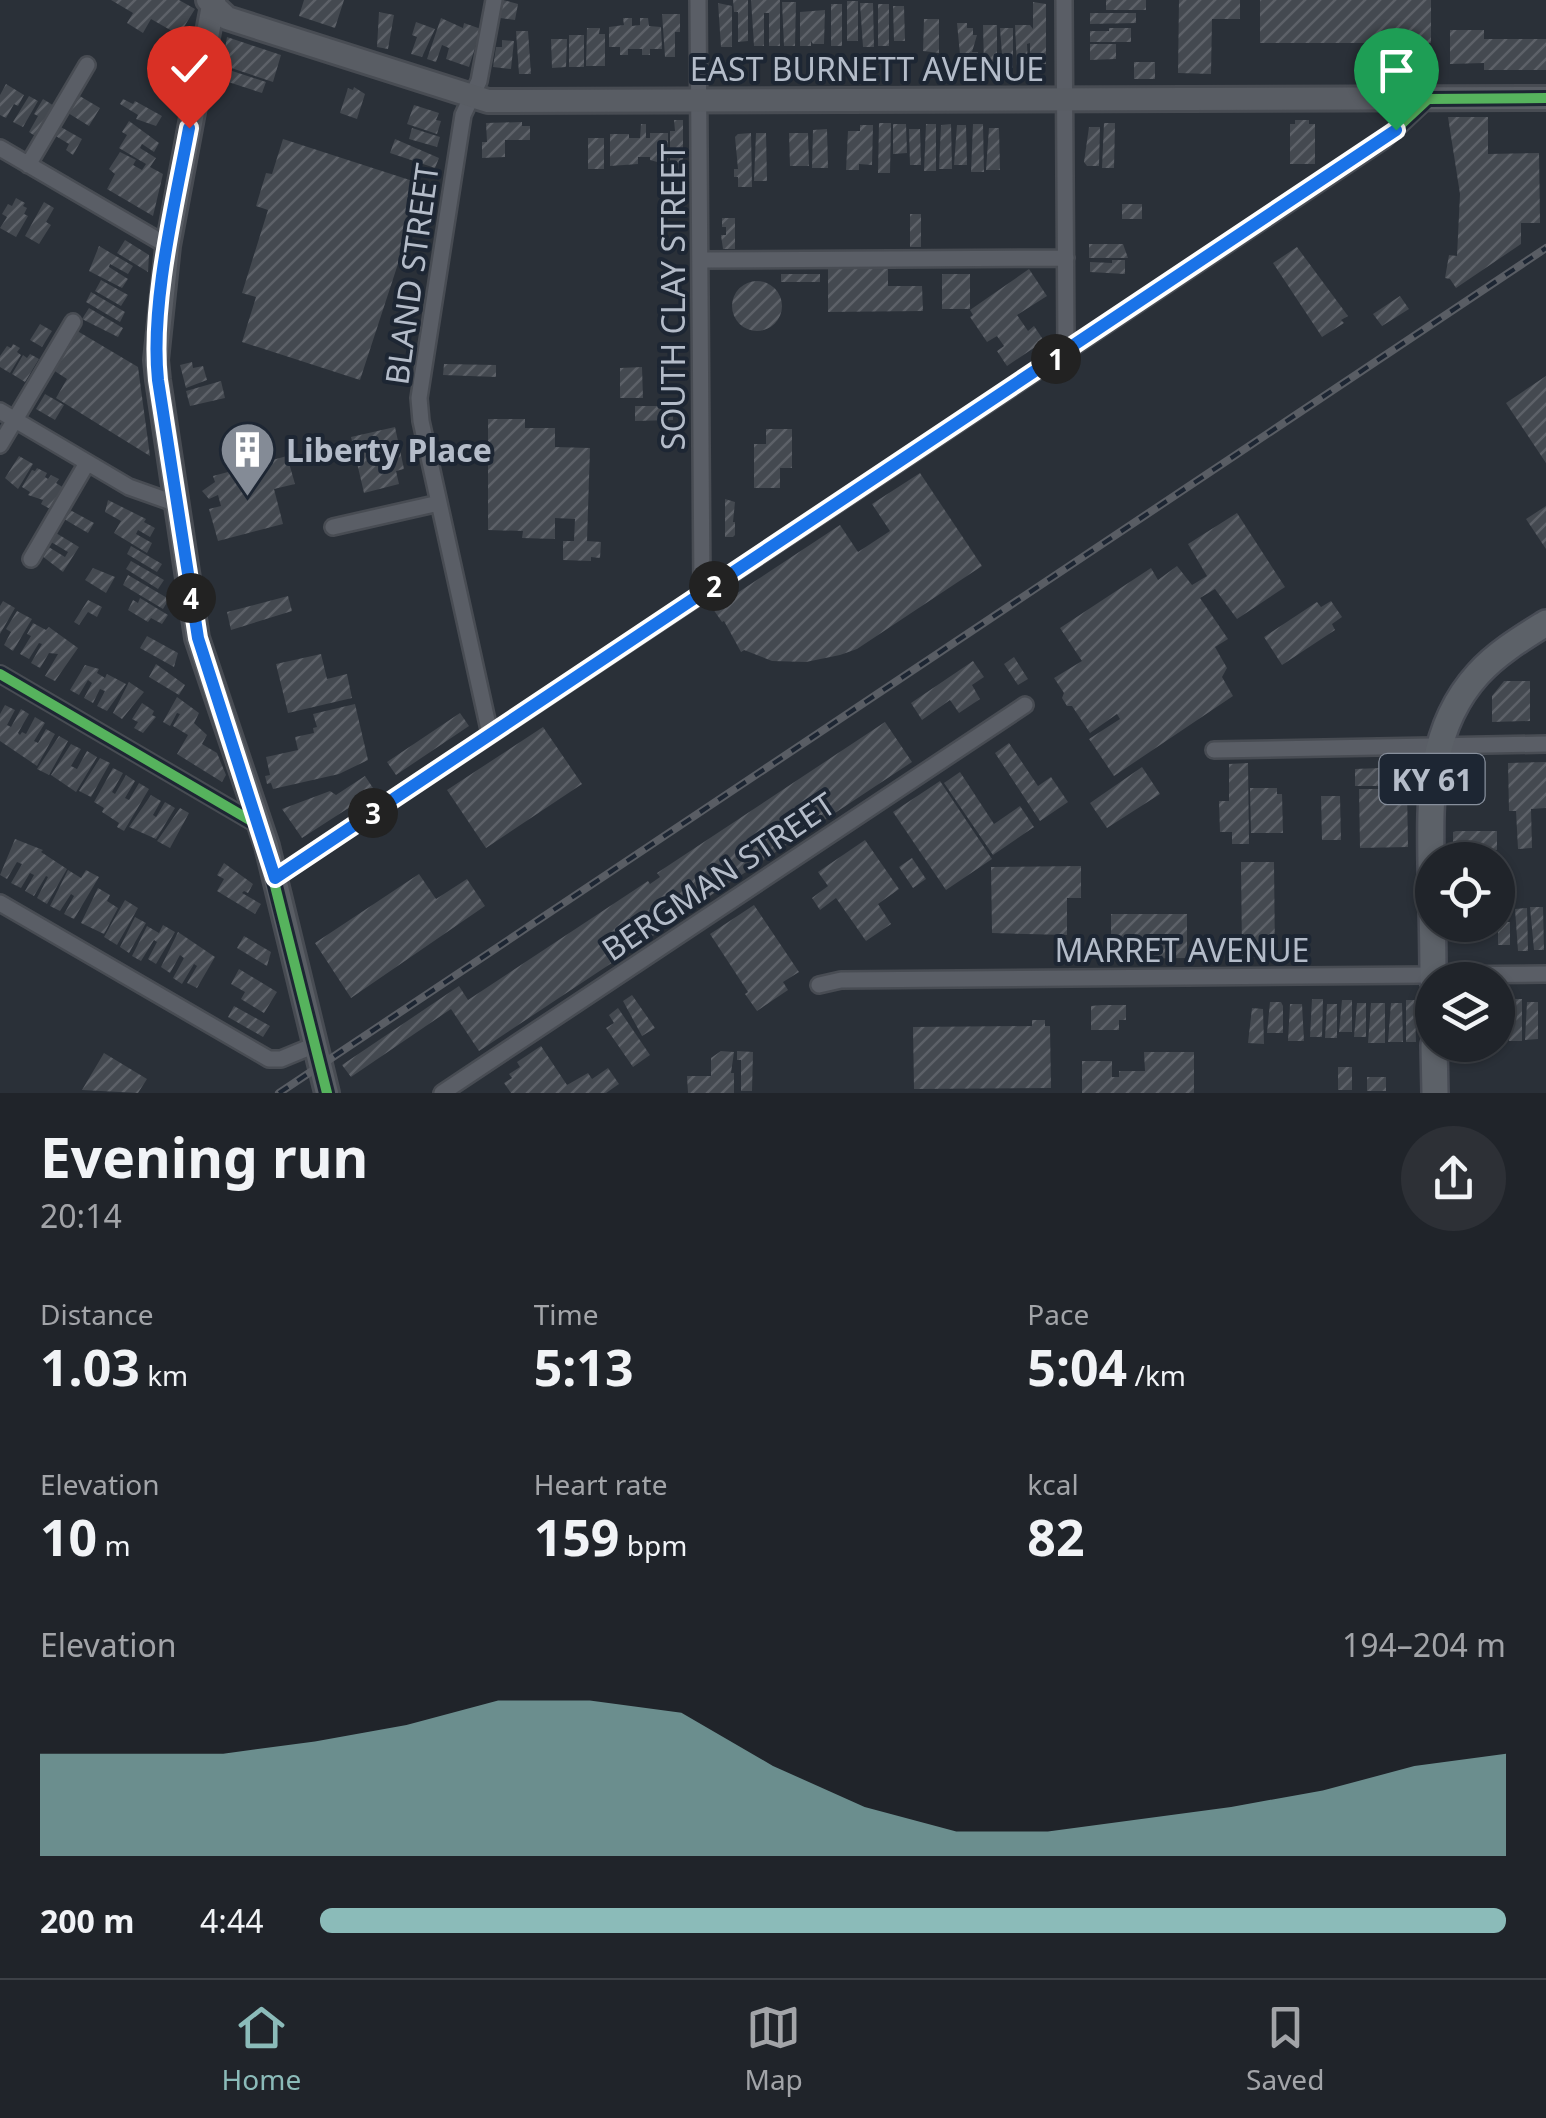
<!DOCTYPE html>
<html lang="en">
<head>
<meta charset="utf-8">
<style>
  body { margin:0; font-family:"Noto Sans",sans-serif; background:#2d3036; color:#f1f3f6; height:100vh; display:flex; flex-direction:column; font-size:38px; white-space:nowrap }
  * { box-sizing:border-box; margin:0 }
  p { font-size:32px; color:#a2a4a8 }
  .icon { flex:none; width:55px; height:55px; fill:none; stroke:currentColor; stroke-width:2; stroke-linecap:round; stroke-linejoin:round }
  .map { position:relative; height:1093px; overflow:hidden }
  .side { display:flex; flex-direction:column; background:#20242a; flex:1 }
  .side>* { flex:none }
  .controls { position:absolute; left:1415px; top:842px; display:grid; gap:20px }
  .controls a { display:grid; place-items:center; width:100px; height:100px; border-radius:50%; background:#20242a; box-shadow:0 2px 8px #0004,0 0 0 2px #3d4147; font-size:50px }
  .pin { position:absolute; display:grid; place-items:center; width:85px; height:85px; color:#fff; margin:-102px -42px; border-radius:50% 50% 50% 0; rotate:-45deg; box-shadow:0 0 10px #0007 }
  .pin .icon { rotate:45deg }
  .km { position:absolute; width:50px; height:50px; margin:-25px; border-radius:50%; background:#222; color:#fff; font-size:28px; line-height:50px; text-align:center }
  .round { display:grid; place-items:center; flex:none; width:105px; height:105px; border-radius:52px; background:#2d3036 }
  .head { display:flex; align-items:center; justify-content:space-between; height:170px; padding:0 40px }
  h1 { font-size:55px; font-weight:700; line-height:75px }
  .metrics { display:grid; grid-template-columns:repeat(3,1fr); gap:15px; height:170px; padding:10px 40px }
  .metrics div { display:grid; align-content:center }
  .metrics b { font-size:50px; font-weight:700 }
  .metrics small { font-size:28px; font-weight:400 }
  .metrics p { font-size:28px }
  .chart { height:280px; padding:20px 40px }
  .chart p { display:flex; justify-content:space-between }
  .chart svg { width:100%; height:180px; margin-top:10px; fill:#8bbbb9; opacity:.7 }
  ul { padding:0 40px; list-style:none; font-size:32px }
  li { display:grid; grid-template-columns:160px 120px 1fr; align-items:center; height:75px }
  li i { height:25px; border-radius:12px; background:#8bbbb9 }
  .menu { display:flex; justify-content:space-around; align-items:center; height:140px; border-top:2px solid #3d4147; background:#20242a; font-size:28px; color:#a2a4a8 }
  .menu a { display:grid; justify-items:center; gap:5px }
  .menu .active { color:#8bbbb9 }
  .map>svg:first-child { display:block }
  .building { fill:url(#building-hatch) }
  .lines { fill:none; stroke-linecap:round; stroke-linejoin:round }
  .street-casing { stroke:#484c53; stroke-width:20 }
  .secondary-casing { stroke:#484c53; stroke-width:28 }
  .primary-casing { stroke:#484c55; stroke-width:30 }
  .street { stroke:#5a5e66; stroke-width:15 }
  .secondary { stroke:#595d64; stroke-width:22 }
  .primary { stroke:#5c6168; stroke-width:25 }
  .rail-casing { stroke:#595d64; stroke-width:8 }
  .rail { stroke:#1d2633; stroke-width:4; stroke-dasharray:11; stroke-linecap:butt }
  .cycleway-casing { stroke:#1d2633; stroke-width:16 }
  .cycleway { stroke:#56b35d; stroke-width:10 }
  .route-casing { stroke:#fff; stroke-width:20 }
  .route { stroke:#1a73e8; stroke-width:12 }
  .labels { text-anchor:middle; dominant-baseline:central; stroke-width:8; stroke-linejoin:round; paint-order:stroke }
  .shield { fill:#1d2633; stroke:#878f9c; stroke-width:2.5 }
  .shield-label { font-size:30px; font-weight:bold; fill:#b4bcc9 }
  .street-label { font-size:32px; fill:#b4bcc9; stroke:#1d2633 }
  .poi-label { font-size:32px; font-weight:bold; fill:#b4bcc9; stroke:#1d2633; text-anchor:start }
</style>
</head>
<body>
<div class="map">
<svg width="1546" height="1093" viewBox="0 0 1546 1093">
  <defs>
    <pattern id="building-hatch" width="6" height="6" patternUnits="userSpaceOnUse" patternTransform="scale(2.5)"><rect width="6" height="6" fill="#444950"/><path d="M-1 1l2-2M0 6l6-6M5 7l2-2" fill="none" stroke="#5d6168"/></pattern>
  </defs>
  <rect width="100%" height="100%" fill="#2a3038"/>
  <path class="building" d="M111 0H179L195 9 179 35 151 19 143 33 127 23 133 13Z
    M304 0H344L335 28 299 16Z
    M503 0 518 4 515 20 500 18Z
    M733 0H748V41L738 42V12H734Z
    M751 0H780V46H769V13H764V46H754Z
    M1106 0H1146V10H1106Z
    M1179 0H1240V19H1212L1211 74 1178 73Z
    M1260 0H1431V43H1260Z
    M847 1H858V41H847Z
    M782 2H796L795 46H784Z
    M1033 2 1046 4V64H1030V43L1027 44 1028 67 1017 68 1015 25H1030L1033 29Z
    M718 3 732 6V47H721Z
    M860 3H873L874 47H863Z
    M831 4H842V46H831Z
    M878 4H889V46H878Z
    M893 6H904L905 41H894Z
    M825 10 824 44H813L811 41V46H800V12Z
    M379 12 394 15 388 49 377 47Z
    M1090 13H1136V23L1090 24Z
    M662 14H680V32H675V57H665Z
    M441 18 463 28 464 23 481 29 469 67 446 59 449 48 442 45 436 62 427 59Z
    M623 18H632V26L640 25V18H648L649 26 661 27 662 49H650V55H642V49H628V55H620V47H609V27L624 25Z
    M924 19H939V53L923 51Z
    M416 22 435 29 422 57 411 54 417 37 412 35Z
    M957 23H967V28H973V35H977L972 52H978V65H961Z
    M983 25H997V55L993 67H984Z
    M587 28H600L599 34H605V66H586Z
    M1000 28H1013V68H1003Z
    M1109 28H1131V42H1090V31H1109Z
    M1450 30H1484V39H1546V70H1484V63L1450 64Z
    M516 31H528L531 74H519Z
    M569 35H584V67H569Z
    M227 37 281 55 273 82 222 65Z
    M551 39H567L566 67 552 68Z
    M502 40 514 41 511 69 493 67 496 47H502Z
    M1090 44H1116V59L1090 60Z
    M1134 62H1155V79H1134Z
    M223 68 266 82 262 93 219 79Z
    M6 84 24 95 18 106 14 104 6 118 0 115V95Z
    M354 87 365 94 357 119 340 113 348 88 353 90Z
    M78 95 100 108 89 126 68 113Z
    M29 96 38 101 23 127 13 122Z
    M43 99 56 107 38 138 29 132 38 116 34 114Z
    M123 99 133 104 135 101 162 116 156 126 136 119 138 115 120 104Z
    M414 105 439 113 436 120 441 121 437 134 407 124Z
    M1448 117H1488V154L1539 153 1540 223H1521V244L1456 288 1450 279 1445 278 1449 255 1457 256 1460 194Z
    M674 120H683V161H679V179H670V131H675Z
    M1295 120H1309V124H1315V164H1290V124H1295Z
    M129 121 159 143 154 152 142 144 140 148 156 158 150 167 163 174 153 216 107 189 115 174 109 169 120 152 136 160 133 165 142 170 146 164 119 148 127 135 122 132Z
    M522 122V126H530V140H505V157L482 158V142H487L486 123Z
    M879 123H891L890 173H878Z
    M1104 123H1115L1114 168H1102Z
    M641 124H646V138H650V133H668V165L650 160V157H638V164L610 166V134H629V138H640Z
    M893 124H906L907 153 893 154Z
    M926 124H936V171H924Z
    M951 124 952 169H939L941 125Z
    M973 124H983L984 172H971Z
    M860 125H873L872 165 859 164V170H846L848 131H860Z
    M957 125H966L967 165H954Z
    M59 126 82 139 73 155 66 150 69 144 54 135Z
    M1089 127H1100L1099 166H1087L1084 162Z
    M412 128 440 137 437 147 409 139Z
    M989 128H999L1000 170H986Z
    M827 129 828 168H812L813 130Z
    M909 129H920L921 165H910Z
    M751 133 752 187H738V177H734V169H738L735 137 738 134Z
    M756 133H766L767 181H754Z
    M789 133H808L809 166H790Z
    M588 138H604V169H588Z
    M283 139 419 183 408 216 413 218 360 380 242 342 256 297 242 293 268 210 256 206 266 173 272 174Z
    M395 139 439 158 435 168 390 153Z
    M16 198 25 203 23 206 27 208 24 214 28 216 16 237 0 228 7 217 2 214 8 204 12 206Z
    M44 202 54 208 46 222 51 225 39 244 25 236Z
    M1122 204H1142V219H1122Z
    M910 214H921V247H910Z
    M722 218H735V249H723L721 235H726V227H722Z
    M125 240 149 255 148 272 117 253Z
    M1089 244H1123L1128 258H1089Z
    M99 246 133 266 128 274 110 264 109 267 128 279 122 288 89 271Z
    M1297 247 1348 316 1341 320 1344 323 1322 337 1273 263Z
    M1112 260H1125V274L1090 272V262L1112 263Z
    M828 268H888V286H922L923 311 828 312Z
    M1029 269 1047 296 1017 315 1028 331 1034 326 1044 341 1007 366 997 351 1004 346 997 336 987 342 970 317 973 315 970 310Z
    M781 274H820V282H781Z
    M942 274H970V309H942Z
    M101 280 128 295 121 306 95 291Z
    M732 306a25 25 0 1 1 50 0a25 25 0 1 1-50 0Z
    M91 292 125 312 120 322 86 302Z
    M1400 296 1409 309 1382 326 1373 314Z
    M89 308 123 328 118 337 82 319Z
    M40 324 52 331 42 347 30 340Z
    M74 329 138 367 150 456 56 398 67 379 50 368Z
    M13 344 20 348 17 352 21 355 10 373 0 367V356L7 346 11 348Z
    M30 354 39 359 25 382 12 374 23 355 27 358Z
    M192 362 193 368 203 366 207 380 186 388 180 365Z
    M444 364 496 365V377L443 375Z
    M642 367 643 398H620V368Z
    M1546 376V463L1506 403Z
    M221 381 225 398 190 406 186 391Z
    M45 394 64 405 55 420 36 409Z
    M635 406H673V420L635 421Z
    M488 419H525V428H555V447L590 448 587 541 601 542 600 558 591 557V561L563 560V541H574L575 519 555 518V539L522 538 523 531 488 530Z
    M395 427 404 469 396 471 399 484 364 493 351 437Z
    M766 429H792V468H780V488H754V444H766Z
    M19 456 33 464 18 489 5 478Z
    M287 456 295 484 274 489 283 524 218 541 209 509 221 506 218 495 209 499 202 491 215 482 213 476Z
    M37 468 47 473 45 477 48 479 51 475 59 479 56 483 64 488 52 510 41 504 43 500 28 495 30 492 22 487 32 470 35 471Z
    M920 473 982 566 857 649 840 655 806 662 772 661 744 650 741 652 724 621 722 622 713 609 840 525 858 552 890 531 872 504Z
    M725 499 735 502 733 522H735V535L733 537H725Z
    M108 500 146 519 144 522 155 528 150 537 138 530 136 534 152 543 147 553 114 533 121 521 105 512Z
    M1546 506V549L1526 519Z
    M70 510 94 523 88 533 64 519Z
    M1237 513 1285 587 1237 619 1215 589 1200 598 1228 639 1215 647 1227 668 1222 677 1233 696 1114 776 1089 739 1120 719 1117 714 1090 733 1072 706H1067L1062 698 1064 693 1054 678 1082 661 1060 628 1151 568 1158 580 1177 566 1192 585 1207 576 1188 544Z
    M56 533 79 547 63 572 42 556 47 546 65 557 68 552 51 542Z
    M131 546 162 564 157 572 127 554Z
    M131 561 164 580 158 589 126 569Z
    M93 568 115 577 106 593 85 580Z
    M128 575 169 599 163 609 123 585Z
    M288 596 292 611 231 630 227 612Z
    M140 598 168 615 162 624 151 618 148 622 128 610 133 600 138 603Z
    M88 600 102 607 97 617 88 612 79 625 74 622Z
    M3 601 15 608 0 634V606Z
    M1331 601 1342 617 1332 624 1335 630 1282 665 1264 637 1317 602 1321 607Z
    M17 611 32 619 13 651 4 645 11 632 6 629Z
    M33 623 46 630 49 627 53 630 78 648 55 681 45 676 58 654 49 653 40 668 31 663 42 644 39 643 29 659 20 654 31 636 27 634Z
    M147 636 178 653 174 667 140 648Z
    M321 654 327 679 347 674 352 698 288 713 276 664Z
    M1014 657 1028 679 1018 685 1004 664Z
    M973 661 984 677 972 685 980 699 959 713 950 700 922 720 911 703Z
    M156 664 185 685 179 695 149 677Z
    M85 665 99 669 97 673 105 678 107 674 126 684 107 711 97 706 105 691 100 689 93 703 84 698 92 683 88 680 79 695 70 690Z
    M1504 681H1530V721L1492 722V696Z
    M129 682 144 692 122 719 113 713Z
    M177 697 199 713 194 723 207 735 202 744 217 753 226 775 222 782 177 754 188 735 173 726 180 714 177 713 170 726 163 722Z
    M142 703 154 711 152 715 156 717 143 733 134 728 138 722 132 719Z
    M355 704 368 760 339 774 273 789 271 783 267 784 265 776 270 775 266 757 298 750 295 737 314 733 313 728 317 727 313 714Z
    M5 705 15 710 7 725 11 727 21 709 29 714 18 733 20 735 22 732 26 734 35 717 45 723 34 741 38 743 46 729 55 734 37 766 0 741V714Z
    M460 713 469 726 396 775 387 762Z
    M885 722 912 762 684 913 675 900 665 907 675 921 479 1051 451 1009 351 1077 342 1065 459 986 468 1000 648 881 650 884 660 877 657 873Z
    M543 727 582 784 486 848 447 790Z
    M59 736 68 741 49 775 37 769Z
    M1009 743 1038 786 1051 777 1068 802 1040 821 995 753Z
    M71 744 81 749 71 766 77 769 87 751 97 757 76 792 51 775Z
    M100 758 110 763 91 797 79 791Z
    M1388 762H1407V786H1355V769L1380 768V766H1388Z
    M1546 762V808L1531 809 1532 848 1518 849 1516 811H1509L1508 763Z
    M1248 763 1249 844H1232V832H1220L1219 801H1229V764Z
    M1142 767 1160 794 1107 828 1090 803Z
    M113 768 123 773 112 792 115 794 126 775 135 781 125 798 129 800 139 783 149 789 124 831 117 827 119 823 102 812 104 808 94 802Z
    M960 772 994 824 1020 806 1034 827 993 855 944 783Z
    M365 776 375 791 302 838 282 809 330 791 336 795Z
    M940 781 992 859 946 890 893 812Z
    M1250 788H1277V794H1282L1283 833H1251Z
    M1359 789H1407L1408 847 1360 848Z
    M151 795 161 801 153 815 156 817 165 802 175 808 156 839 129 827Z
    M1321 796H1340L1341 840H1322Z
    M180 808 189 813 170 848 157 841Z
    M1456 831H1497V850L1453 851V832Z
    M15 839 43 850 41 852 67 869 47 904 37 898 48 877 46 876 34 896 25 891 34 875 30 873 21 888 11 883 22 864 17 862 7 879 0 875Z
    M865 840 899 889 878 904 891 924 866 941 836 898 820 910 812 898 828 886 818 872Z
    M912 858 926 879 913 888 899 867Z
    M1241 862H1274L1275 958H1242Z
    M224 863 253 884 248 893 244 891 242 893 261 904 255 914 217 891 224 879 217 875Z
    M1081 866V898H1067V935L992 933 991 867Z
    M68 870 81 878 86 870 99 877 74 919 64 914 74 896 71 894 60 911 50 906Z
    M419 874 436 899 467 879 485 906 351 998 315 943Z
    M98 888 110 895 107 901 118 908 104 934 81 923Z
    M125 900 138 908 117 945 104 937Z
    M754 905 799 972 783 982 788 990 757 1011 745 994 748 992 710 934Z
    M1530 907H1543L1544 950H1534Z
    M1527 908 1528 951H1518L1515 909Z
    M1111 914H1187V958L1111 959Z
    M135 917 146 923 129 953 120 947Z
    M1498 922H1510V945H1498Z
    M163 925 175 932 156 964 148 959 157 942 154 940 141 961 132 956 147 926 159 933Z
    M178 932 215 957 197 988 187 983 197 966 194 964 182 984 173 978 184 958 180 955 170 973 161 967Z
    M244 936 271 952 267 966 237 948Z
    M239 969 277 992 264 1013 241 999 245 992 231 984Z
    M632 995 655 1028 642 1036 623 1001Z
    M1312 999H1323L1322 1037H1310Z
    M1511 999H1522V1041H1509Z
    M1342 1000H1352V1032H1339Z
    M1406 1000H1415L1416 1042H1406Z
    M1270 1002H1281L1283 1006V1033H1267Z
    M1498 1002H1504L1506 1039H1498Z
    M1527 1002H1538V1039L1525 1040Z
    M1357 1003H1366V1037H1354Z
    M1371 1003H1385V1043H1368Z
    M1391 1003H1402L1403 1042H1388Z
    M1290 1004H1302L1304 1041H1288Z
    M1327 1004H1337V1038H1325Z
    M1102 1005H1126V1020H1119V1030H1091V1006Z
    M234 1006 270 1026 263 1037 228 1017Z
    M618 1008 650 1055 633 1067 606 1028 614 1023 609 1015Z
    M1252 1008 1263 1009 1264 1044 1248 1043Z
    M1032 1020H1045V1026H1050L1051 1088 914 1089 913 1027 1032 1026Z
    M541 1046 567 1085 588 1073 592 1079 608 1068 619 1084 606 1093H511L504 1083 512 1078 509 1074 520 1067 517 1062Z
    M721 1051 734 1052 731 1073H734V1093H688L687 1076H711V1058Z
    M737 1051 753 1052 752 1091H741V1060H737Z
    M1144 1052H1194V1093H1082V1061H1112V1077H1119V1071H1145Z
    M104 1053 147 1079 138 1093 82 1090Z
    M1338 1067H1352V1090H1338Z
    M1367 1077H1386V1091H1367Z"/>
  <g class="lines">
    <defs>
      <path id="street" d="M698 0 702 593
        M1064 0 1066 352
        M0 148 168 246
        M28 165 87 65
        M701 260 1066 258
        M0 411 129 487 177 504
        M0 445 73 322
        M333 527 439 503
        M31 559 87 463
        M0 674 260 826
        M490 734 421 421 419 398 463 115 479 81 494 0
        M1214 750 1546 744
        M275 878 1383 141 1428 99
        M0 903 269 1059H281L315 1045
        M819 985 841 980 1546 974
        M442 1093 1025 705"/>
      <path id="secondary" d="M208 0 227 18 488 101 1546 98
        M214 0 168 246 156 360 158 380 197 638 267 846 327 1093"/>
      <path id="primary" d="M1433 980C1433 941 1432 902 1431 864 1430 796 1429 728 1478 674 1497 653 1522 638 1546 623
        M1434 1045 1435 1093"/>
    </defs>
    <use href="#street" class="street-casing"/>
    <use href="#secondary" class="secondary-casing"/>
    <use href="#primary" class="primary-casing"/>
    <use href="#street" class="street"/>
    <use href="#secondary" class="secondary"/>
    <use href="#primary" class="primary"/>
    <defs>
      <path id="rail" d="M279 1093 1546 248"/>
    </defs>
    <use href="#rail" class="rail-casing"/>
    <use href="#rail" class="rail"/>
    <defs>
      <path id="cycleway" d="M0 674 260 826 327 1093
        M275 878 1383 141 1428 99 1546 98"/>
    </defs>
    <use href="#cycleway" class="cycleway-casing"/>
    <use href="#cycleway" class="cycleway"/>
  </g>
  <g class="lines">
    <defs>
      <path id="route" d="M189 128C175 203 150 305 158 380L198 638 275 878 1396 130"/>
    </defs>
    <use href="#route" class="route-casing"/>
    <use href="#route" class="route"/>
  </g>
  <defs>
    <symbol id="building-pin" viewBox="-11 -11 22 30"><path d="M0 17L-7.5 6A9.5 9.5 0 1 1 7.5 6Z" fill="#848b96" stroke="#1d2633"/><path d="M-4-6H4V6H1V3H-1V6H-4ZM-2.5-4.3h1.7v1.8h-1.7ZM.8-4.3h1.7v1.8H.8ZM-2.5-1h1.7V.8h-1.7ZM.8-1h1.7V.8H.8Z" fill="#fff"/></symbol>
  </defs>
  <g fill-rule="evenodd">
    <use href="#building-pin" x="216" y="418" width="63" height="86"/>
  </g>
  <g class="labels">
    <rect class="shield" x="1379.5" y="754" width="105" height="50" rx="8"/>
    <g class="shield-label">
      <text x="1432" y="779">KY 61</text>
    </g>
    <g class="street-label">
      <text x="867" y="68">EAST BURNETT AVENUE</text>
      <text transform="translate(411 274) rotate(-82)">BLAND STREET</text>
      <text transform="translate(672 297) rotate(-90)">SOUTH CLAY STREET</text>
      <text transform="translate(718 876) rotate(-34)">BERGMAN STREET</text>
      <text x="1182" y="949">MARRET AVENUE</text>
    </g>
    <g class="poi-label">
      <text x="286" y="449">Liberty Place</text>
    </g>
  </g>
</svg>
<div class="controls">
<a><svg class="icon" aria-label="locate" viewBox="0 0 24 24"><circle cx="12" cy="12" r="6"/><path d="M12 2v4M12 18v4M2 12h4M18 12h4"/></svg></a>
<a><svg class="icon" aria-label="layers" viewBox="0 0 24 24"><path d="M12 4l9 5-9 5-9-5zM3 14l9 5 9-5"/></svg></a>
</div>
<div class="pin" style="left:1396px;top:130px;background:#1e9e55"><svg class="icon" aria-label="arrive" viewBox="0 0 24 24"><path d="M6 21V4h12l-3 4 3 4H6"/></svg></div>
<div class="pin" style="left:189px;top:128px;background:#d93025"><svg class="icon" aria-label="check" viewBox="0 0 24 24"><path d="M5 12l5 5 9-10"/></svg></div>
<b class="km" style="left:1056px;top:359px">1</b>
<b class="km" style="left:714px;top:586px">2</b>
<b class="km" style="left:373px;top:813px">3</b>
<b class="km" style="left:191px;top:598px">4</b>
</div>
<section class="side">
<div class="head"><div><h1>Evening run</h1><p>20:14</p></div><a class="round"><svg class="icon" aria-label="share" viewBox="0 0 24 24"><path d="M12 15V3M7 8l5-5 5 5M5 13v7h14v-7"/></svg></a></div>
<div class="metrics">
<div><p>Distance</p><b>1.03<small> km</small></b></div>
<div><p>Time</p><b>5:13</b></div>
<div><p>Pace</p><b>5:04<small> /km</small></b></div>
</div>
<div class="metrics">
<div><p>Elevation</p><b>10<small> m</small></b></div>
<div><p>Heart rate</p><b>159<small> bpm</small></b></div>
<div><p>kcal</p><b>82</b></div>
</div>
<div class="chart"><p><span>Elevation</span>194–204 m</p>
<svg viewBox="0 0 160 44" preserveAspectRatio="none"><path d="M0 44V19L10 19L20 19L30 16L40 12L50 6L60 6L70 9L80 22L90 32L100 38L110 38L120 35L130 32L140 28L150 22L160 19V44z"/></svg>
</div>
<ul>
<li><b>200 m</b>4:44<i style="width:100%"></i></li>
</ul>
</section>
<nav class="menu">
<a class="active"><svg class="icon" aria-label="home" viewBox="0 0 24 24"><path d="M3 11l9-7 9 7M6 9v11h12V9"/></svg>Home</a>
<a><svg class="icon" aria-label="map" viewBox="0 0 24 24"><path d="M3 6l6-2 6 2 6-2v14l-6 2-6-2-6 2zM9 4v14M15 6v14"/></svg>Map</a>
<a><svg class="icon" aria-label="saved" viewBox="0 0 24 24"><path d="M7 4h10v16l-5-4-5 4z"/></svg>Saved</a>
</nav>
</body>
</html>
